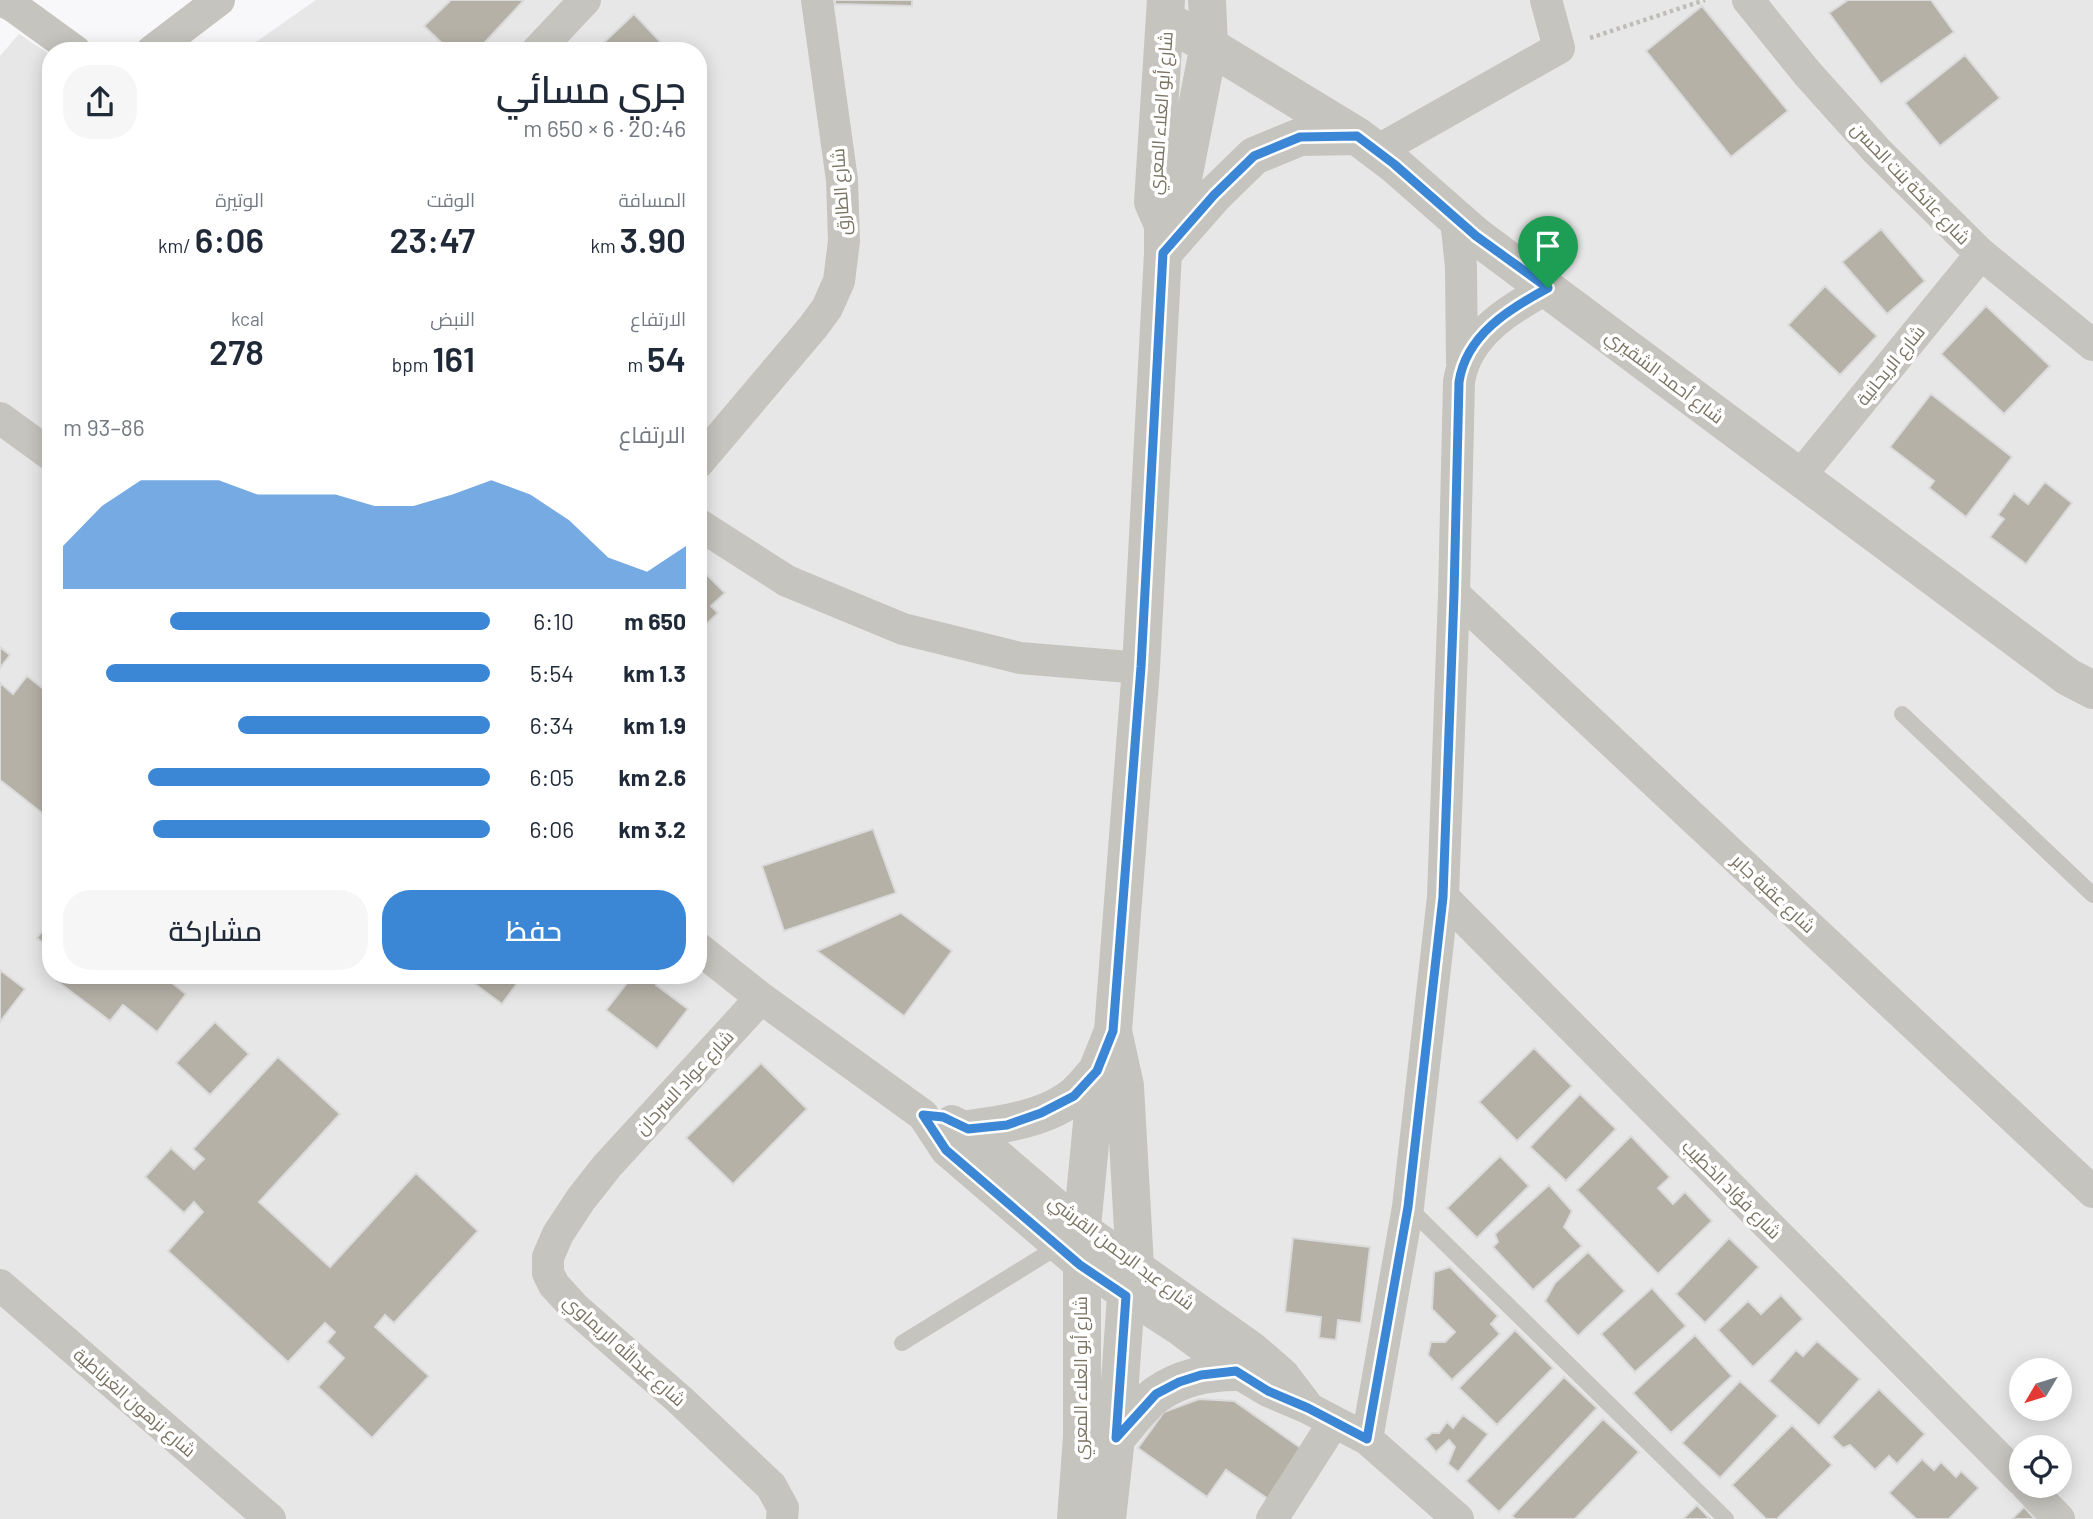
<!DOCTYPE html>
<html lang="ar">
<head>
<meta charset="utf-8">
<style>
  body { margin:0; font-family:Barlow,Cairo,sans-serif; background:#f6f6f7; color:#1f2937; direction:rtl; height:100vh; display:flex; flex-direction:column; font-size:26px; white-space:nowrap }
  * { box-sizing:border-box; margin:0 }
  p { font-size:23px; color:#747a83 }
  .icon { flex:none; width:38px; height:38px; fill:none; stroke:currentColor; stroke-width:2; stroke-linecap:round; stroke-linejoin:round }
  .map { position:relative; flex:1; overflow:hidden; direction:ltr }
  .side { position:absolute; left:42px; top:42px; width:665px; height:942px; display:flex; flex-direction:column; background:#fff; border-radius:28px; box-shadow:0 4px 18px #0003; direction:rtl }
  .side>* { flex:none }
  .needle { width:46px; rotate:232deg }
  .tools { position:absolute; left:2009px; top:1358px; display:grid; gap:14px }
  .tools a { display:grid; place-items:center; width:63px; height:63px; border-radius:50%; background:#fff; box-shadow:0 4px 18px #0003; font-size:35px }
  .pin { position:absolute; display:grid; place-items:center; width:60px; height:60px; color:#fff; margin:-72px -30px; border-radius:50% 50% 50% 0; rotate:-45deg; box-shadow:0 0 7px #0007 }
  .pin .icon { rotate:45deg }
  .round { display:grid; place-items:center; flex:none; width:74px; height:74px; border-radius:28px; background:#f6f6f7 }
  .headline { display:flex; align-items:center; justify-content:space-between; height:119px; padding:0 21px }
  h1 { font-size:38px; font-weight:600; line-height:52px }
  .metrics { display:grid; grid-template-columns:repeat(3,1fr); gap:10px; height:119px; padding:7px 21px }
  .metrics div { display:grid; align-content:center }
  .metrics b { font-size:35px; font-weight:600 }
  .metrics small { font-size:19px; font-weight:400 }
  .metrics p { font-size:19px }
  .chart { height:196px; padding:14px 21px }
  .chart p { display:flex; justify-content:space-between }
  .chart svg { width:100%; height:126px; margin-top:7px; fill:#3b87d6; opacity:.7 }
  .button { display:flex; gap:14px; margin-top:auto; padding:14px 21px }
  .button a { flex:1; height:80px; border-radius:28px; background:#3b87d6; color:#fff; font-size:28px; font-weight:600; line-height:80px; text-align:center }
  .button a+a { background:#f6f6f7; color:#1f2937 }
  ul { padding:0 21px; list-style:none; font-size:23px }
  li { display:grid; grid-template-columns:112px 84px 1fr; align-items:center; height:52px }
  li i { height:18px; border-radius:9px; background:#3b87d6 }
  .map>svg:first-child { display:block }
  .built { fill:#e8e7e7; fill-rule:evenodd }
  .building { fill:#b5b1a7; stroke:#dadadb; stroke-width:2 }
  .lines { fill:none; stroke-linecap:round; stroke-linejoin:round }
  .path { stroke:#bfbdb9; stroke-width:4.5; stroke-dasharray:3.5 3.5; stroke-linecap:butt }
  .service { stroke:#c6c4be; stroke-width:16 }
  .minor { stroke:#c6c4be; stroke-width:32 }
  .tertiary { stroke:#c6c4be; stroke-width:38 }
  .route-casing { stroke:#fff; stroke-width:14 }
  .route { stroke:#3b87d6; stroke-width:9 }
  .labels { text-anchor:middle; dominant-baseline:central; stroke-width:7; stroke-linejoin:round; paint-order:stroke }
  .street-label { font-size:18px; fill:#7a7362; stroke:#fff }
</style>
</head>
<body>
<div class="map">
<svg width="2093" height="1519" viewBox="0 0 2093 1519">
  <rect width="100%" height="100%" fill="#f8f7f9"/>
  <path class="built" d="M316 0H2093V1519H0V56L19 34 51 55V975H698V51H243ZM2021 1370H2060V1409H2021ZM2021 1447H2060V1486H2021Z"/>
  <path class="building" d="M451 0H524L477 51H450L424 26Z
    M835 0H912V6L835 4Z
    M1848 0H1931L1954 32 1881 84 1829 13Z
    M1702 6 1788 111 1731 157 1646 51Z
    M634 14 669 51H595Z
    M1965 55 2000 98 1940 146 1905 103Z
    M1881 229 1925 281 1887 314 1842 262Z
    M1825 286 1877 336 1840 375 1788 325Z
    M1986 306 2050 366 2004 414 1941 354Z
    M1931 394 2012 457 1966 517 1929 488 1934 481 1890 447Z
    M2045 482 2072 503 2026 564 1990 537 2004 519 1998 515 2014 493 2028 504Z
    M698 566 725 593 711 606 718 613 698 632Z
    M0 647 10 655 0 668Z
    M27 676 51 695V820L0 780V683L13 694Z
    M873 829 896 893 784 931 762 866Z
    M901 913 952 951 904 1016 817 951Z
    M51 920V949L37 938Z
    M0 970 25 989 0 1022Z
    M62 975H164L163 976 186 994 157 1032 123 1005 110 1021 57 981Z
    M463 975H523L502 1004Z
    M626 975H664L656 985 688 1009 657 1049 606 1010 631 978Z
    M215 1022 249 1054 210 1095 176 1063Z
    M1534 1048 1572 1086 1517 1141 1479 1102Z
    M278 1057 340 1114 259 1202 330 1267 416 1173 478 1231 394 1323 385 1315 375 1327 429 1376 372 1438 318 1387 344 1358 327 1342 335 1332 325 1323 288 1362 168 1251 203 1212 194 1202 184 1213 145 1177 171 1148 194 1169 204 1159 193 1149Z
    M761 1063 807 1109 733 1184 686 1138Z
    M1580 1094 1616 1129 1566 1181 1530 1147Z
    M1631 1136 1670 1177 1658 1188 1673 1204 1685 1192 1712 1221 1658 1274 1577 1190Z
    M1500 1156 1529 1186 1477 1238 1447 1208Z
    M1549 1185 1572 1211 1564 1227 1582 1246 1533 1290 1493 1247 1498 1242 1495 1234Z
    M1293 1238 1370 1247 1361 1323 1338 1320 1336 1340 1319 1338 1321 1317 1285 1312Z
    M1729 1238 1759 1267 1705 1323 1676 1294Z
    M1588 1252 1625 1291 1578 1336 1545 1301 1555 1283Z
    M1450 1267 1498 1316 1491 1324 1500 1334 1452 1380 1428 1355 1431 1342H1445L1455 1332 1432 1309 1434 1272Z
    M1652 1288 1686 1326 1635 1372 1601 1334Z
    M1781 1295 1803 1319 1753 1367 1718 1330 1748 1301 1761 1314Z
    M1515 1330 1553 1368 1497 1425 1459 1388Z
    M1695 1335 1732 1376 1671 1433 1633 1393Z
    M1817 1341 1860 1379 1819 1426 1769 1381 1796 1350 1803 1356Z
    M1564 1377 1597 1408 1499 1512 1466 1481Z
    M1740 1381 1778 1416 1720 1478 1682 1443Z
    M1879 1389 1925 1434 1897 1464 1889 1456 1875 1470 1850 1445 1843 1448 1832 1437Z
    M1199 1399 1234 1401 1305 1451 1271 1501 1226 1470 1207 1497 1138 1448 1164 1412Z
    M1463 1415 1488 1434 1458 1472 1448 1464 1455 1447 1449 1440 1436 1452 1425 1439 1432 1433H1439L1447 1422 1453 1428Z
    M1603 1419 1639 1452 1575 1519H1515L1512 1516Z
    M1792 1425 1832 1465 1777 1519H1766L1732 1485Z
    M1922 1459 1934 1470 1941 1462 1956 1477 1961 1471 1979 1488 1949 1519H1916L1889 1493Z
    M1697 1505 1710 1519H1683Z
    M2024 1507 2035 1519H2012Z"/>
  <g class="lines">
    <path class="path" d="M1590 38 1705 0"/>
    <path class="service" d="M1902 714 2093 895
      M1408 1207 1726 1519
      M902 1343 1059 1246"/>
    <path class="minor" d="M0 0 13 6 75 51
      M1748 0 1807 73 1877 151 1981 254 2093 345
      M152 51 219 0
      M537 51 585 0
      M1377 151 1559 48 1546 0
      M1456 219 1461 267 1462 362
      M0 418 51 455
      M698 463 813 327 827 308 839 281 844 241 842 180 817 0
      M1800 476 1981 254
      M698 524 787 581 903 629 1020 658 1141 668
      M1454 594 2093 1192
      M1443 897 2021 1480
      M698 948 761 998 923 1115 946 1150 1080 1265 1177 1328 1236 1372 1268 1391 1308 1408 1367 1439 1458 1519
      M761 998 607 1166 581 1199 558 1234 548 1257V1273L554 1285 575 1308 680 1400 771 1486 783 1508 782 1519
      M952 1121 968 1129 1082 1227 1253 1348 1283 1374 1308 1407
      M0 1285 270 1519
      M1367 1439 1408 1207 1443 897 1454 594 1459 382C1466 335 1509 309 1548 288
      M2027 1486 2059 1519
      M1272 1519 1334 1422"/>
    <path class="tertiary" d="M1165 19 1357 136 1394 164 1476 236 2068 677 2093 690
      M1163 225 1178 204 1209 45 1207 0
      M1163 253 1214 195 1254 156 1300 137 1357 136
      M968 1129C1002 1125 1048 1118 1075 1095 1083 1088 1090 1079 1097 1071
      M1116 1438C1129 1424 1142 1405 1157 1394 1180 1378 1209 1372 1236 1372
      M1076 1519 1082 1437V1227L1097 1071 1113 1031 1141 668 1163 253V225L1153 202 1166 0
      M1107 1519 1116 1438 1126 1296 1135 1266 1125 1086 1113 1031"/>
  </g>
  <g class="lines">
    <defs>
      <path id="route" d="M1357 136 1394 164 1476 236 1548 288C1509 309 1466 335 1459 382L1454 594 1443 897 1408 1207 1367 1439 1308 1408 1268 1391 1236 1371 1201 1375 1179 1382 1156 1394 1116 1438 1126 1296 1080 1265 946 1150 923 1115 943 1117 968 1129 1007 1125 1041 1113 1074 1096 1097 1071 1113 1031 1141 667 1163 253 1214 195 1254 156 1300 137Z"/>
    </defs>
    <use href="#route" class="route-casing"/>
    <use href="#route" class="route"/>
  </g>
  <g class="labels">
    <g class="street-label">
      <text transform="translate(1160 113) rotate(-86)">شارع أبو العلاء المعري</text>
      <text transform="translate(1911 183) rotate(46)">شارع عاتكة بنت الحسن</text>
      <text transform="translate(840 192) rotate(-94)">شارع الطارق</text>
      <text transform="translate(1890 365) rotate(-51)">شارع الريحانية</text>
      <text transform="translate(1665 376) rotate(37)">شارع أحمد الشقيري</text>
      <text transform="translate(1774 893) rotate(43)">شارع عقبة جابر</text>
      <text transform="translate(684 1082) rotate(-47)">شارع عواد السرحان</text>
      <text transform="translate(1732 1189) rotate(45)">شارع فؤاد الخطيب</text>
      <text transform="translate(1122 1252) rotate(37)">شارع عبد الرحمن القرشي</text>
      <text transform="translate(625 1350) rotate(42)">شارع عبدالله الريماوي</text>
      <text transform="translate(1080 1378) rotate(-90)">شارع أبو العلاء المعري</text>
      <text transform="translate(135 1402) rotate(41)">شارع نزهون الغرناطية</text>
    </g>
  </g>
</svg>
<div class="tools">
<a><svg class="needle" viewBox="-14 -14 28 28"><path d="M0-13l5 13h-10z" fill="#e53935"/><path d="M0 13l5-13h-10z" fill="#747a83"/></svg></a>
<a><svg class="icon" aria-label="locate" viewBox="0 0 24 24"><circle cx="12" cy="12" r="6"/><path d="M12 2v4M12 18v4M2 12h4M18 12h4"/></svg></a>
</div>
<div class="pin" style="left:1548px;top:288px;background:#1e9e55"><svg class="icon" aria-label="arrive" viewBox="0 0 24 24"><path d="M6 21V4h12l-3 4 3 4H6"/></svg></div>
<section class="side">
<div class="headline"><div><h1>جري مسائي</h1><p>20:46 · 6 × 650 m</p></div><a class="round"><svg class="icon" aria-label="share" viewBox="0 0 24 24"><path d="M12 15V3M7 8l5-5 5 5M5 13v7h14v-7"/></svg></a></div>
<div class="metrics">
<div><p>المسافة</p><b>3.90<small> km</small></b></div>
<div><p>الوقت</p><b>23:47</b></div>
<div><p>الوتيرة</p><b>6:06<small> /km</small></b></div>
</div>
<div class="metrics">
<div><p>الارتفاع</p><b>54<small> m</small></b></div>
<div><p>النبض</p><b>161<small> bpm</small></b></div>
<div><p>kcal</p><b>278</b></div>
</div>
<div class="chart"><p><span>الارتفاع</span>86–93 m</p>
<svg viewBox="0 0 160 44" preserveAspectRatio="none"><path d="M0 44V29L10 15L20 6L30 6L40 6L50 11L60 11L70 11L80 15L90 15L100 11L110 6L120 11L130 20L140 33L150 38L160 29V44z"/></svg>
</div>
<ul>
<li><b>650 m</b>6:10<i style="width:75%"></i></li>
<li><b>1.3 km</b>5:54<i style="width:90%"></i></li>
<li><b>1.9 km</b>6:34<i style="width:59%"></i></li>
<li><b>2.6 km</b>6:05<i style="width:80%"></i></li>
<li><b>3.2 km</b>6:06<i style="width:79%"></i></li>
</ul>
<div class="button"><a>حفظ</a><a>مشاركة</a></div>
</section>
</div>
</body>
</html>
